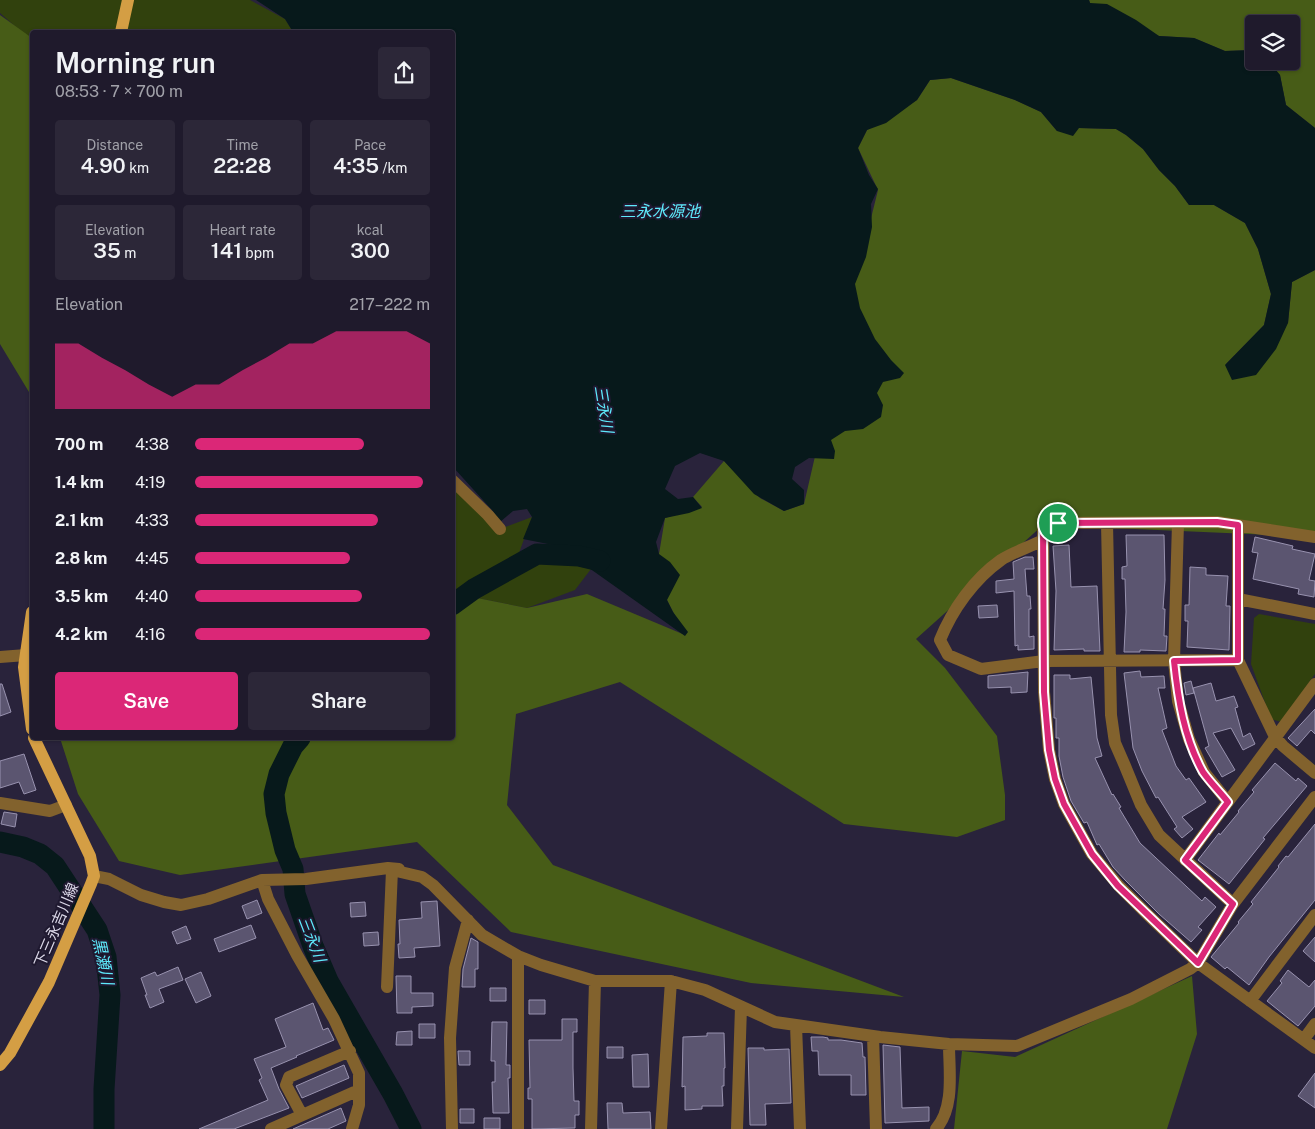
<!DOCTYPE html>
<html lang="en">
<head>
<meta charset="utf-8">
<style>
  body { margin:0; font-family:"Public Sans","Noto Sans JP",sans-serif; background:#2c2738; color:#f1f3f6; height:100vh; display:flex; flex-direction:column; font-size:19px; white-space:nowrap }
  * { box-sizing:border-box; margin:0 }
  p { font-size:16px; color:#a1a1a9 }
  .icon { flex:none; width:28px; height:28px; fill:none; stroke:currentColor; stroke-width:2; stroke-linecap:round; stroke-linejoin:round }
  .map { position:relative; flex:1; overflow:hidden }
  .drawer { position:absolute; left:30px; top:30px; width:425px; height:710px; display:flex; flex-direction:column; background:#1f1a2c; border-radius:5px; box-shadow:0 1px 4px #0004,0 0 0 1px #3c3848 }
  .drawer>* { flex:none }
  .buttons { position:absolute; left:1245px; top:15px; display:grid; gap:10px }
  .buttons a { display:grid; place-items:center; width:55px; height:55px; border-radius:5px; background:#1f1a2c; box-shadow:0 1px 4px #0004,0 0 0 1px #3c3848; font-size:25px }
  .pin { position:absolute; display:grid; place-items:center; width:42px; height:42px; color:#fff; margin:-21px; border:2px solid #fff; border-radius:50%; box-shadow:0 1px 5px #0007 }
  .round { display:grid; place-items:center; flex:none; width:52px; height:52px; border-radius:5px; background:#2c2738 }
  .overview { display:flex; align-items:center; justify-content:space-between; height:85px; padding:0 25px }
  h1 { font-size:28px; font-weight:600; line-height:38px }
  .metrics { display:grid; grid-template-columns:repeat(3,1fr); gap:8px; height:85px; padding:5px 25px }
  .metrics div { display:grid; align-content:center; border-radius:5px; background:#2c2738; text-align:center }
  .metrics b { font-size:21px; font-weight:600 }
  .metrics small { font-size:14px; font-weight:400 }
  .metrics p { font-size:14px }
  .chart { height:140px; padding:10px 25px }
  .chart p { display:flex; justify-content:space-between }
  .chart svg { width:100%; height:90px; margin-top:5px; fill:#db2777; opacity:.7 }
  .primary-button { display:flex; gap:10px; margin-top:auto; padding:10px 25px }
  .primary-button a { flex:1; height:58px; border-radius:5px; background:#db2777; color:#fff; font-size:20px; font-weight:600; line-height:58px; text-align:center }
  .primary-button a+a { background:#2c2738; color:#f1f3f6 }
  ul { padding:0 25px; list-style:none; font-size:16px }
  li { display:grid; grid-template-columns:80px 60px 1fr; align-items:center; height:38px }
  li i { height:12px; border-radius:6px; background:#db2777 }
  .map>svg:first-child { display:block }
  .green { fill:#31410d }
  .forest { fill:#475c17 }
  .water { fill:#07191b }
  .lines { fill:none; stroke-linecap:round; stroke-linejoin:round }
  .river { stroke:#07191b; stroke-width:21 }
  .building { fill:#5b5570; stroke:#9892af }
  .minor { stroke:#82622d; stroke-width:12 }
  .major { stroke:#d49e44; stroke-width:12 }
  .route-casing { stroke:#fff; stroke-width:10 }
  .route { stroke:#db2777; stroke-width:6 }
  .labels { text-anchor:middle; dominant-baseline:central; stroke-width:4; stroke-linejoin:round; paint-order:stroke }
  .street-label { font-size:15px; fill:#dbd8e8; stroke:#1f1930 }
  .water-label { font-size:16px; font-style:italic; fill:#5ee9fb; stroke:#1f1930 }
</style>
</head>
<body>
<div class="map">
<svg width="1315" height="1129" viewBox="0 0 1315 1129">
  <rect width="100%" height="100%" fill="#29233b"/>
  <path class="green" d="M0 0H250L285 19 293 32H32V41L0 13Z
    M452 482 500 529 532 517 519 553 591 569 575 590 527 608 467 596 453 589Z
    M1259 614 1315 624V674L1281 722 1271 719 1251 664 1254 618Z"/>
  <path class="forest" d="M1089 0H1315V128L1286 105 1280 75 1268 61H1291V24H1254V50L1225 51 1194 38 1159 36 1090 3Z
    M0 15 32 38V397L0 344Z
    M951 78 1015 100 1041 112 1057 131 1078 128 1116 129 1126 135 1143 149 1159 170 1175 186 1189 205H1214L1245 223 1258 249 1271 294 1264 325 1225 365 1288 323 1292 282 1315 270V537L1043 525 916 639 945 668 997 736 1005 795V820L957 837 844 824 620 682 516 714 507 805 553 865 904 997 751 983 511 932 417 842 180 875 119 861 78 794 60 738H452L453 590 467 596 527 608 587 594 685 635 667 600 659 554 665 518 702 507 693 497 724 461 760 498 784 511 804 504 855 283 878 190 858 148 867 130 917 100 930 80Z
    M1192 976 1197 1034 1167 1129H954L962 1051 1015 1057Z"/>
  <path class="water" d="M256 0H1089L1090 3 1107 4 1136 20 1159 36 1194 38 1225 51 1254 50V61H1268L1280 75 1286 105 1315 128V270L1292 282 1288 323 1276 349 1256 375 1232 380 1225 365 1264 325 1271 294 1258 249 1245 223 1214 205H1189L1175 186 1159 170 1143 149 1126 135 1116 129 1079 128 1073 136 1057 131 1041 112 1015 100 951 78 930 80 917 100 886 123 867 130 858 148 869 175 878 189 871 204 872 227 866 257 855 284 860 308 875 339 891 360 904 373 900 378 883 382 877 393 883 405 881 417 863 429 845 431 831 440 835 451 834 459 809 458 795 467 792 479 804 490V504L784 511 754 494 724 461 700 453 675 466 665 489 678 499 693 497 702 508 689 513 665 518 656 542 659 554 670 562 680 575 667 600 673 612 688 632 685 636 558 546 523 539 532 517 527 509 513 511 500 522 492 510 453 467 452 32H293L285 19Z"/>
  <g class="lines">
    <path class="river" d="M452 605 474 589 537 554 579 556 600 561
      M300 738 293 746 279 774 274 794 276 813 285 850 293 869 295 894 313 946 328 981 393 1094 411 1129
      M0 842 23 847 40 854 55 866 97 930 106 957 110 995 104 1089V1129"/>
  </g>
  <path class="building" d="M1126 535H1164L1165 580 1163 609H1165L1164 636H1167L1166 651 1140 650V652H1124L1126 612 1125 579H1122V567L1127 566Z
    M1255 537 1293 546 1292 549 1315 554 1309 580 1315 581 1314 597 1298 594 1299 589 1253 579 1258 553 1252 552Z
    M1069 545 1071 587 1097 586 1100 651H1084V649L1054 650 1056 591 1053 546Z
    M1025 557H1033L1034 569H1025L1027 596H1030L1031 609H1029V637L1034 636V649L1018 650V645L1015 646 1014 591 996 593V581L1014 579 1013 562Z
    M1190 567 1206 568V575L1228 576 1226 606H1230L1229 650 1187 647 1188 621H1185V605H1189Z
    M997 605 998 617 979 618 978 606Z
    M1140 671 1141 677 1164 676 1165 688H1158L1167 728 1162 730 1176 766 1186 780 1189 778 1206 802 1182 817 1193 829 1182 838 1174 829 1177 827 1158 797 1156 798 1142 771 1133 748 1124 673Z
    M1028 672 1027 692 1011 693V687L988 688V676Z
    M1054 675H1070V679L1091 677 1097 738 1102 756 1095 758 1112 795 1113 794 1121 807 1119 808 1140 843 1202 901 1205 897 1216 907 1198 927 1202 930 1191 942 1159 914 1125 880 1113 867 1099 844 1097 845 1087 822 1084 823 1071 801 1063 777 1059 756V738H1056V718H1054Z
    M1191 681 1194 693 1186 695 1184 683Z
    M1211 683 1216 701 1234 696 1238 707 1235 708 1243 737 1250 733 1255 744 1243 750 1231 728 1213 733 1235 770 1222 777 1205 748 1209 746 1193 688Z
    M0 684H2L11 712 0 716Z
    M1315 709V734L1311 730 1297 746 1288 738Z
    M24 754 36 790 24 794 19 782 0 788V761Z
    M1275 763 1296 781 1298 778 1307 786 1263 838 1265 839 1229 884 1198 860 1219 833 1220 835 1239 812 1238 811 1254 792 1252 790Z
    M4 812 17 814 15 827 1 824Z
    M1315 824V900L1269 957 1249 985 1227 967 1225 969 1211 957 1239 923 1238 922 1253 904 1251 902 1279 867 1278 866 1286 856 1288 857Z
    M257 900 262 913 247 919 242 906Z
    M437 901 440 946 414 948 415 957 399 958 398 944H400L399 920 422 918 421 902Z
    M365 902 366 916 351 917 350 903Z
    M251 925 256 938 219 952 214 939Z
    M186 926 191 939 177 944 172 932Z
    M378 932 379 945 364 946 363 933Z
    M1315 937V962L1303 951Z
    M471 938 478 942V969H475V987H462L463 969Z
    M178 967 183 980 159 989 164 1002 150 1008 145 995H147L141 978 155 972 157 976Z
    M1288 970 1309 987 1315 980V1006L1298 1026 1267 1001 1282 983 1280 981Z
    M201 972 211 996 196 1003 185 979Z
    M396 976H411V993H433V1006L412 1007V1013H397Z
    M490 988H506V1001H490Z
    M529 1000H545V1014H529Z
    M313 1003 323 1030 328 1028 334 1040 296 1056 297 1057 271 1068 279 1089 289 1108 234 1129H199L268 1100 259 1080 262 1078 254 1059 286 1047 275 1019Z
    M562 1019H577V1032H573V1068L574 1101H579V1115H575V1128L532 1129V1099H528V1088H530L529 1040H562Z
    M492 1022H507L506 1065H510V1078H508L509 1113H493L492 1082H495V1061H491Z
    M419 1024H435V1038H419Z
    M412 1031V1045H396L397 1032Z
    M707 1033H724L725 1068H724V1086H722L723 1106H702V1109L685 1110V1086L682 1087 683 1037 707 1036Z
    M811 1037H823L828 1038V1040H841L862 1043 863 1057H865L866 1095H851V1075H819L818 1051H812Z
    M883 1045 900 1047 902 1108 929 1107V1121L885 1123Z
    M607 1047H623V1058H607Z
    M748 1048H764V1050L789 1049 791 1103 765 1104 766 1125H750Z
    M458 1051H470V1065H459Z
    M648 1054 649 1087H633L632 1055Z
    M344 1065 349 1078 302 1098 296 1086Z
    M1315 1073V1108L1298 1096Z
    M607 1103H622L623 1113 650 1112 651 1129H608Z
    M341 1108 346 1121 328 1129H293Z
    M460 1109H474V1123H460Z
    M484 1118H500V1129H484Z"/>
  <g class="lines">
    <path class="minor" d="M452 480 488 515 500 529
      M1107 523 1111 715 1115 743 1125 766 1141 805 1159 835 1233 904
      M1178 523 1174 661 1178 701 1189 739 1204 772 1228 802
      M1238 525V660L1275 737 1283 746 1315 773
      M1315 537 1217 522 1058 523 1043 525 1044 692 1049 750 1055 779 1064 804 1092 854 1119 886 1145 912 1198 963 1315 1048
      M1043 540C1030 547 1013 552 1001 560 974 579 952 610 940 640L948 655 981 669 1044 661 1238 660
      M1238 599 1315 614
      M0 657 26 655
      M0 803 50 811 66 805
      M1185 860 1315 684
      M392 870 422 877 433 885 482 935 518 956 541 965 595 981H671L705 990 775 1022 880 1037 949 1044 1017 1046 1131 999 1190 969 1198 963 1233 904 1315 797
      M94 876 109 879 141 895 164 902 181 905 208 899 262 880 306 879 388 868 399 869
      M262 880 268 899 297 955 334 1019 359 1073V1105L352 1129
      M387 987 392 870
      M1250 1001 1315 915
      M796 1025 800 1129
      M873 1036 876 1129
      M1304 1039 1315 1024
      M302 1115 286 1085 289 1077 350 1051
      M271 1129 359 1090
      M452 1129 450 1038 455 968 468 920
      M518 1129V956
      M591 1129 595 981
      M661 1129 671 981
      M737 1129 741 1007
      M936 1129C955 1107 949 1071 949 1044"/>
    <path class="major" d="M121 32 128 0
      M32 612 24 667 32 729
      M0 1065 10 1053 49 982 91 884 94 876 90 856 34 738"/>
  </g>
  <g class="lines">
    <defs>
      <path id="route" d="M1217 522 1238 525V660L1174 661C1178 699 1184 738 1203 772 1210 782 1220 792 1228 802L1185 860 1233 904 1198 963 1118 886 1092 854 1064 804 1055 779 1049 750 1044 692 1043 525 1058 523Z"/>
    </defs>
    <use href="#route" class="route-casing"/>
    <use href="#route" class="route"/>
  </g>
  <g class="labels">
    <g class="street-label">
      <text transform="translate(56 925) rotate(-67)">下三永吉川線</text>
    </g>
    <g class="water-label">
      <text x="660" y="211">三永水源池</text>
      <text transform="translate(604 409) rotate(81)">三永川</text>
      <text transform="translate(312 939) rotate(69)">三永川</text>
      <text transform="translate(103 961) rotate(78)">黒瀬川</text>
    </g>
  </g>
</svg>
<div class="buttons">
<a><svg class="icon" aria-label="layers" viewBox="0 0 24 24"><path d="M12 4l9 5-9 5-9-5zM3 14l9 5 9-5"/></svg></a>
</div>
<div class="pin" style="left:1058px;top:523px;background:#1e9e55"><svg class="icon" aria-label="arrive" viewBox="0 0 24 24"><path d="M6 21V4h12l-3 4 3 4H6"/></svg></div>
<section class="drawer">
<div class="overview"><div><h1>Morning run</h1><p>08:53 · 7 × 700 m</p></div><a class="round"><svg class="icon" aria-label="share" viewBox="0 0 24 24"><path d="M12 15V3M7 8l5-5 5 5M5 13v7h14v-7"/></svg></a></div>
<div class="metrics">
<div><p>Distance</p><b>4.90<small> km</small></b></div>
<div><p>Time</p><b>22:28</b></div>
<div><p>Pace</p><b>4:35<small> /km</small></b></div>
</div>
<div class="metrics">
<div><p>Elevation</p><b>35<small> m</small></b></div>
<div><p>Heart rate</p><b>141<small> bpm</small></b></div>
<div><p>kcal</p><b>300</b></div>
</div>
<div class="chart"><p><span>Elevation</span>217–222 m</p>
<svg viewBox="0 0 160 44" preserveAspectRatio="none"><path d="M0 44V12L10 12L20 19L30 25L40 32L50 38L60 32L70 32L80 25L90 19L100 12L110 12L120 6L130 6L140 6L150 6L160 12V44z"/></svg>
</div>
<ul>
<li><b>700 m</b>4:38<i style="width:72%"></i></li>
<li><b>1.4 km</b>4:19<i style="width:97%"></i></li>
<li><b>2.1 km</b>4:33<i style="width:78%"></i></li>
<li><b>2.8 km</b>4:45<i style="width:66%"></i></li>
<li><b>3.5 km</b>4:40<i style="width:71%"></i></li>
<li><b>4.2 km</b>4:16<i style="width:100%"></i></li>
</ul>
<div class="primary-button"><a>Save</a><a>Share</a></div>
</section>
</div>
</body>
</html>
